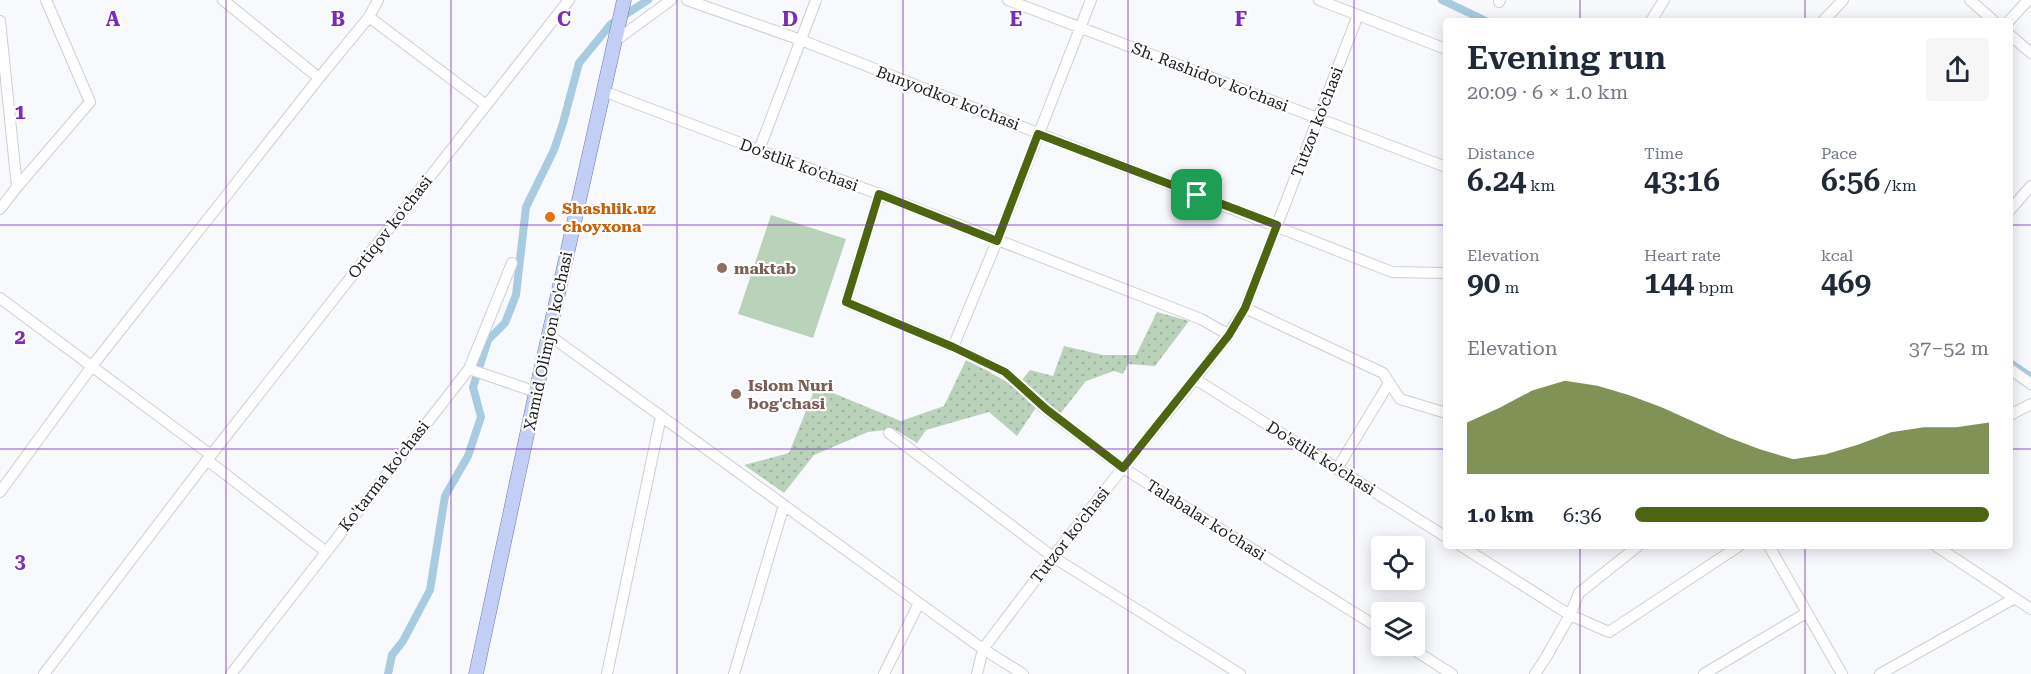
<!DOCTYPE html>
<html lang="en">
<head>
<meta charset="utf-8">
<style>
  body { margin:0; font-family:"Roboto Serif",serif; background:#f6f6f7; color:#1f2937; height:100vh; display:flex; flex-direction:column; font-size:22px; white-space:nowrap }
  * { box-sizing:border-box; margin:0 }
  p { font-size:20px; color:#747a83 }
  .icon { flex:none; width:33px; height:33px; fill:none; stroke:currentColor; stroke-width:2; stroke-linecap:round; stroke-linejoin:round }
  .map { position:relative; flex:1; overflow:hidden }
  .sheet { position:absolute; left:1443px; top:18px; width:570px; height:531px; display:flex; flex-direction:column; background:#fff; border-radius:6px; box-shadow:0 3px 15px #0003 }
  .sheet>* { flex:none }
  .fabs { position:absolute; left:1371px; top:536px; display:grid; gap:12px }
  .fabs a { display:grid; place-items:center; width:54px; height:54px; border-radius:6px; background:#fff; box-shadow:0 3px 15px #0003; font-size:30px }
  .pin { position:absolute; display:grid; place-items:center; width:51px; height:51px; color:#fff; margin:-26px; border-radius:12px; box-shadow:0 3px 9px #0006 }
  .round { display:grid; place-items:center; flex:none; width:63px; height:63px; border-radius:6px; background:#f6f6f7 }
  .summary { display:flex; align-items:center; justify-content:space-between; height:102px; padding:0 24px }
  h1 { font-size:33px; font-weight:600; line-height:45px }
  .figures { display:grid; grid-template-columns:repeat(3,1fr); gap:9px; height:102px; padding:6px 24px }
  .figures div { display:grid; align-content:center }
  .figures b { font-size:30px; font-weight:600 }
  .figures small { font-size:16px; font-weight:400 }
  .figures p { font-size:16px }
  .chart { height:168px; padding:12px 24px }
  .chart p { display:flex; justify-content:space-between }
  .chart svg { width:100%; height:108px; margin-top:6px; fill:#4d6411; opacity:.7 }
  ul { padding:0 24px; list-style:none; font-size:20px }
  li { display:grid; grid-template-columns:96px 72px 1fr; align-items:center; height:45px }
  li i { height:15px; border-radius:8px; background:#4d6411 }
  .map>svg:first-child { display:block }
  .grass { fill:url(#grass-dots) }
  .park { fill:#bad1ba }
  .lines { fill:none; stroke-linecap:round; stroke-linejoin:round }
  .canal { stroke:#a8cbe0; stroke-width:8 }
  .minor-casing { stroke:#cdcfd3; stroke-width:12 }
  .major-casing { stroke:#6f7ba5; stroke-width:15 }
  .minor { stroke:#fff; stroke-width:10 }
  .major { stroke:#c3cef5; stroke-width:14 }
  .route-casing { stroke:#fff; stroke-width:12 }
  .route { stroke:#4d6411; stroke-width:8 }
  .grid { fill:none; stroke:#7b2cbf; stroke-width:1.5; stroke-opacity:0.55 }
  .food-dot { fill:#e8710a; stroke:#fff; stroke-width:2 }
  .education-dot { fill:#8d6e63; stroke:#fff; stroke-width:2 }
  .labels { text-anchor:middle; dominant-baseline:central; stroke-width:4.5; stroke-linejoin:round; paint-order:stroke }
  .street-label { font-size:16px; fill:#1c1c1e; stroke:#fff }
  .food-label { font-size:16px; font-weight:bold; fill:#c56008; stroke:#fff; text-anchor:start }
  .education-label { font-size:16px; font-weight:bold; fill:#785e54; stroke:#fff; text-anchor:start }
  .grid-label { font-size:20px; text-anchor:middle; font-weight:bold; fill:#7b2cbf; stroke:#fff; stroke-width:4.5; stroke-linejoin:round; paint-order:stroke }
</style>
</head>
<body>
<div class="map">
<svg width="2031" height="674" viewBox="0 0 2031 674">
  <defs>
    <pattern id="grass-dots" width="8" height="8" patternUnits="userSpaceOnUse" patternTransform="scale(1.5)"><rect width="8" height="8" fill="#bad1ba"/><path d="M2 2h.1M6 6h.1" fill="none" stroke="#9fb39f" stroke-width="1.8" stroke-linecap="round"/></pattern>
  </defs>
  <rect width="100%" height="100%" fill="#f7f9fd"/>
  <path class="grass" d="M1157 312 1189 321 1155 366 1128 364 1123 374 1114 371 1086 381 1060 414 1049 407 1022 380 1030 370 1053 376 1064 346 1103 355H1136Z
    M966 360C992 373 1016 385 1037 406L1017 436 989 412 926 430 917 443 894 429 868 432 814 455 784 493 744 465 789 453 816 386 901 421 944 406Z"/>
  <path class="park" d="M771 215 846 239 813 338 738 314Z"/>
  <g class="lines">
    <path class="canal" d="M1442 0 1486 21
      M2010 363 2031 377
      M388 674 392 655 403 641 430 590 445 496 468 456 481 417 473 387 488 340 505 323 516 295 526 207 554 150 563 123 579 63 611 24 648 0"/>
    <defs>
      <path id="minor" d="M223 0 319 78
        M687 0 801 40 1392 272 1446 273
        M1008 0 1446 167
        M1319 0 1446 49
        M1970 0 1994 21
        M1499 2 1500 0
        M369 17 486 105
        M0 21 17 187
        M1651 21 1664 0
        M1823 21 1843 0
        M2009 21 2028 0
        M2010 35 2031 53
        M615 41 671 0
        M603 91 759 150 879 194 1201 319 1229 335
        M759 150 816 0
        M879 194 846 302 953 347 1005 372 1045 409 1123 468 1382 630
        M0 209 17 187 90 102 46 0
        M2010 210 2031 186
        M0 298 211 455
        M1245 308 1383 373 1400 399 1446 413
        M549 335 919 603 983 649 1023 674
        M953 347 997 241 1091 0
        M469 369 536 392
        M2010 369 2031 384
        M1195 379 1446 537
        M2010 415 2031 404
        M889 433 1053 557 1240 674
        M207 460 325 551
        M1337 469 1389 383
        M0 492 92 366 319 78 369 17 378 0
        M1461 546 1570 615 1609 632 1739 546
        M1769 546 1842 674
        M1936 546 2031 609
        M1406 645 1452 674
        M44 674 211 455 569 0
        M231 674 469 369 512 263
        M607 674 661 416
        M734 674 784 505
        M884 674 919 603
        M977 674 983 649C1029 588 1075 527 1123 468 1165 415 1210 365 1245 308L1358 15
        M1535 674 1545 659 1570 615 1579 593 1638 546
        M1704 674 1806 613
        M1880 674 2015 598"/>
      <path id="major" d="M476 674 536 392 624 0"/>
    </defs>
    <use href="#minor" class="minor-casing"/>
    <use href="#major" class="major-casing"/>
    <use href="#minor" class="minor"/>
    <use href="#major" class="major"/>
  </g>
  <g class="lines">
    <defs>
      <path id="route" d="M1038 134 1277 225 1245 308 1229 335 1123 468 1046 409 1005 372 953 347 846 302 879 194 997 241Z"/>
    </defs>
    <use href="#route" class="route-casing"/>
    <use href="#route" class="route"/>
  </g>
  <path class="grid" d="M226 0V674M451 0V674M677 0V674M903 0V674M1128 0V674M1354 0V674M1580 0V21M1805 0V21M0 225H1446M2010 225H2031M0 449H1446M2010 449H2031M1580 546V674M1805 546V674"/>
  <circle class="food-dot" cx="550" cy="217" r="6"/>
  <g class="education-dot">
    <circle cx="722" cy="268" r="6"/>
    <circle cx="736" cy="394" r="6"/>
  </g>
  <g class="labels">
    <g class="street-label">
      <text transform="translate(1210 77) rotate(21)">Sh. Rashidov ko'chasi</text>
      <text transform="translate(948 98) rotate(21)">Bunyodkor ko'chasi</text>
      <text transform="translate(1317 122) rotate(-69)">Tutzor ko'chasi</text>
      <text transform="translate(799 165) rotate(20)">Do'stlik ko'chasi</text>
      <text transform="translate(390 227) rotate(-52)">Ortiqov ko'chasi</text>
      <text transform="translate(548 341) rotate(-78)">Xamid Olimjon ko'chasi</text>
      <text transform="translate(1321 458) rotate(32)">Do'stlik ko'chasi</text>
      <text transform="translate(384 476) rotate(-52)">Ko'tarma ko'chasi</text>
      <text transform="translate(1206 520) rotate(32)">Talabalar ko'chasi</text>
      <text transform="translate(1070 535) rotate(-52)">Tutzor ko'chasi</text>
    </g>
    <g class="food-label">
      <text x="562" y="208">Shashlik.uz<tspan x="562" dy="18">choyxona</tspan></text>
    </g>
    <g class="education-label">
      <text x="734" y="268">maktab</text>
      <text x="748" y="385">Islom Nuri<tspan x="748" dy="18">bog'chasi</tspan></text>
    </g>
  </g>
  <g class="grid-label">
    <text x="113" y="26">A</text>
    <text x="338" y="26">B</text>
    <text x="564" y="26">C</text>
    <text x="790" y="26">D</text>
    <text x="1016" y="26">E</text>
    <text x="1241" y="26">F</text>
    <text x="20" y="119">1</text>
    <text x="20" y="344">2</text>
    <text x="20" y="568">3</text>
  </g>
</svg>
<div class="fabs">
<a><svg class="icon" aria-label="locate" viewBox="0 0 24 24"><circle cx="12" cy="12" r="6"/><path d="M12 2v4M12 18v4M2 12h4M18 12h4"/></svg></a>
<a><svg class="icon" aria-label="layers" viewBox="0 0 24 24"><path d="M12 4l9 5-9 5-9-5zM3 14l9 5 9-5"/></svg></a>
</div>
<div class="pin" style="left:1197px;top:195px;background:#1e9e55"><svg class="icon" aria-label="arrive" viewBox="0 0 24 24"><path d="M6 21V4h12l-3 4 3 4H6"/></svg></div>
<section class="sheet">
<div class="summary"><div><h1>Evening run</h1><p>20:09 · 6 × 1.0 km</p></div><a class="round"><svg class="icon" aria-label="share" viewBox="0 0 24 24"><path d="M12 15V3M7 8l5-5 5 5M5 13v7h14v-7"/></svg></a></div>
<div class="figures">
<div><p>Distance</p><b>6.24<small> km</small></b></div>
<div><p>Time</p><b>43:16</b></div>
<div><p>Pace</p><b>6:56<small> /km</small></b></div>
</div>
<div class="figures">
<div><p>Elevation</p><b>90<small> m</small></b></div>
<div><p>Heart rate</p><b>144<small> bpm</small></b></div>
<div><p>kcal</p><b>469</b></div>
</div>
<div class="chart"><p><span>Elevation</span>37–52 m</p>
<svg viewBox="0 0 160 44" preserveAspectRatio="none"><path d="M0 44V23L10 17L20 10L30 6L40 8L50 12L60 17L70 23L80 29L90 34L100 38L110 36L120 32L130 27L140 25L150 25L160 23V44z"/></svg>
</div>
<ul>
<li><b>1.0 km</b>6:36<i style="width:100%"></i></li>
</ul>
</section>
</div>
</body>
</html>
